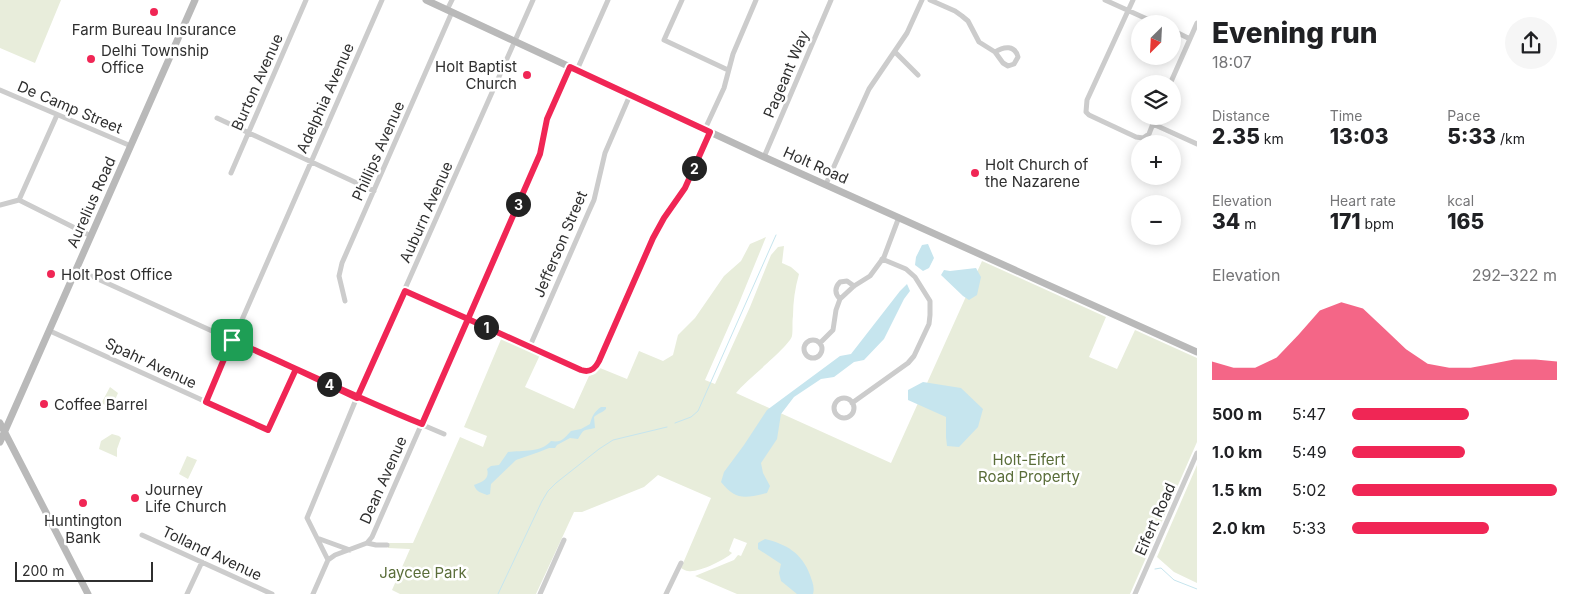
<!DOCTYPE html>
<html lang="en">
<head>
<meta charset="utf-8">
<style>
  body { margin:0; font-family:Inter,sans-serif; background:#f6f6f6; color:#202124; height:100vh; display:flex; flex-direction:column; font-size:19px; white-space:nowrap }
  * { box-sizing:border-box; margin:0 }
  p { font-size:16px; color:#757577 }
  .icon { flex:none; width:28px; height:28px; fill:none; stroke:currentColor; stroke-width:2; stroke-linecap:round; stroke-linejoin:round }
  .map { position:relative; flex:1; overflow:hidden }
  .panel { display:flex; flex-direction:column; background:#fff; width:375px }
  .panel>* { flex:none }
  .needle { width:32px; rotate:204deg }
  .controls { position:absolute; left:1131px; top:15px; display:grid; gap:10px }
  .controls a { display:grid; place-items:center; width:50px; height:50px; border-radius:50%; background:#fff; box-shadow:0 2px 12px #0003; font-size:25px }
  .scale { position:absolute; left:15px; bottom:12px; width:138px; box-sizing:border-box; padding-left:5px; border:2px solid #2f2f2f; border-top:0; font-size:14px; line-height:18px; white-space:nowrap; color:#2f2f2f; -webkit-text-stroke:4px #fff; paint-order:stroke }
  .pin { position:absolute; display:grid; place-items:center; width:42px; height:42px; color:#fff; margin:-21px; border-radius:10px; box-shadow:0 2px 8px #0006 }
  .km { position:absolute; width:25px; height:25px; margin:-12px; border-radius:50%; background:#222; color:#fff; font-size:14px; line-height:25px; text-align:center }
  .round { display:grid; place-items:center; flex:none; width:52px; height:52px; border-radius:26px; background:#f6f6f6 }
  .overview { display:flex; align-items:center; justify-content:space-between; height:85px; padding:0 15px }
  h1 { font-size:28px; font-weight:800; line-height:38px }
  .figures { display:grid; grid-template-columns:repeat(3,1fr); gap:8px; height:85px; padding:5px 15px }
  .figures div { display:grid; align-content:center }
  .figures b { font-size:21px; font-weight:800 }
  .figures small { font-size:14px; font-weight:400 }
  .figures p { font-size:14px }
  .chart { height:140px; padding:10px 15px }
  .chart p { display:flex; justify-content:space-between }
  .chart svg { width:100%; height:90px; margin-top:5px; fill:#f02655; opacity:.7 }
  ul { padding:0 15px; list-style:none; font-size:16px }
  li { display:grid; grid-template-columns:80px 60px 1fr; align-items:center; height:38px }
  li i { height:12px; border-radius:6px; background:#f02655 }
  main { display:flex; flex:1; min-height:0 }
  .map>svg:first-child { display:block }
  .green { fill:#e8eddb }
  .water { fill:#c6e5ee }
  .lines { fill:none; stroke-linecap:round; stroke-linejoin:round }
  .stream { stroke:#c6e5ee; stroke-width:1 }
  .street { stroke:#ccc; stroke-width:5 }
  .secondary { stroke:#b9b9b9; stroke-width:7 }
  .route-casing { stroke:#fff; stroke-width:10 }
  .route { stroke:#f02655; stroke-width:6 }
  .poi-dot { fill:#f02655; stroke:#fff; stroke-width:2 }
  .labels { text-anchor:middle; dominant-baseline:central; stroke-width:5; stroke-linejoin:round; paint-order:stroke }
  .poi-label { font-size:15px; fill:#2f2f2f; stroke:#fff; text-anchor:start }
  .street-label { font-size:15px; fill:#2f2f2f; stroke:#fff }
  .park-label { font-size:15px; fill:#5a6d39; stroke:#fff }
</style>
</head>
<body>
<main>
<div class="map">
<svg width="1197" height="594" viewBox="0 0 1197 594">
  <rect width="100%" height="100%" fill="#fff"/>
  <path class="green" d="M0 0H61L35 63 0 48Z
    M766 237 739 303 705 380 715 384 750 307 771 255 778 247 784 246 782 263 791 267 799 274C795 288 793 302 793 316 792 322 793 330 792 336 789 347 746 380 736 393L891 463 982 261 1106 317 1089 357 1117 369 1135 330 1197 358V442L1130 594H737L695 576 734 560 738 555 741 556 747 543 734 538 729 551 732 553C725 560 698 573 688 571 686 571 683 569 681 568L711 498 658 475 644 487 582 512H574L536 594H400L392 590 410 549 388 548 387 543H413L460 437 483 447 487 436 464 427 502 337 540 355 525 387 574 409 589 376 595 374 600 368 627 379 639 351 663 361 673 355 678 335 695 318 724 276 741 261 750 244Z
    M110 387 118 393 115 400 108 406 103 404 102 402Z
    M112 434 119 436 121 438 117 449V457L99 449 101 441Z
    M187 456 197 460 188 479 179 474Z
    M1197 465V583L1174 572 1157 557Z"/>
  <path class="water" d="M928 244 934 258 929 268 923 271 915 265 916 257 922 245Z
    M976 268 981 277 977 295 969 300 963 296 941 275 944 270 950 271Z
    M907 284 910 291 904 299 884 339 864 360 854 362 834 377 821 379 794 397 781 414 777 439 761 463 763 473 770 486 767 493C745 498 736 501 721 482L724 472 744 445 767 410 840 356 851 354 900 291Z
    M923 382 961 388 983 409 978 427 959 447 947 446 946 437V417L908 400V390Z
    M601 407H606V409C602 413 598 413 594 417L595 428C582 431 585 428 578 439L570 438 557 445 555 448H549L539 452 516 460 491 484 490 494 487 495C482 493 476 492 474 485 482 482 490 479 487 469L491 466 499 465 508 452C523 450 541 453 551 441 562 443 564 438 571 431L581 429 590 424C592 416 594 412 601 407Z
    M765 539C786 544 802 553 810 575 812 581 815 587 813 594H797L781 581 779 573 781 564 758 549V543Z"/>
  <g class="lines">
    <path class="stream" d="M675 423 691 417 698 411 776 235
      M1155 569 1161 568 1174 580 1197 589
      M498 594 542 501 548 491 556 483 599 449 613 440 667 427"/>
    <path class="street" d="M682 0 664 40 728 70
      M930 0 955 11 962 16 968 21 979 42 995 52 1003 63 1008 66 1014 64 1018 57C1015 45 1004 46 995 52
      M1105 0 1158 24
      M1133 0 1087 100 1086 112 1089 115 1136 137 1143 138 1149 134 1156 116
      M447 10 452 0
      M1172 30 1190 39
      M895 52 918 75
      M577 70 608 0
      M1170 84 1197 23
      M0 90 131 146
      M217 118 374 191
      M1153 124 1197 144
      M705 129 724 88 733 54 756 0
      M764 157 831 0
      M231 173 306 0
      M826 184 869 89 907 33 922 0
      M19 200 57 115
      M0 205 19 200 91 236
      M76 269 357 397 444 434
      M405 291 581 370 587 372 594 369 599 361 653 238 664 218 685 188 710 132
      M840 299C835 294 834 288 840 282L847 281 854 286
      M345 301 339 276 342 263 452 12
      M50 331 268 430 296 369
      M804 349a9 9 0 1 1 18 0a9 9 0 1 1-18 0Z
      M820 343 833 330 836 310 840 299 854 286 870 276 884 257 899 217
      M530 346 589 211 594 200 605 153 630 95
      M834 408a10 10 0 1 1 20 0a10 10 0 1 1-20 0Z
      M206 402 382 0
      M852 403 908 363 914 356 929 324 930 315V301L915 277 906 269 882 259
      M142 535 272 594
      M317 538 328 560
      M367 543 372 537 540 154 547 119 570 67
      M350 550 317 538 307 518 357 397 533 0
      M187 594 202 562
      M313 594 328 560 335 555 367 543 376 545H387
      M540 594 564 540
      M666 594 681 563
      M1135 594 1197 453"/>
    <path class="secondary" d="M426 0 764 157 1197 352
      M0 423 88 594
      M0 442 195 0"/>
  </g>
  <g class="lines">
    <defs>
      <path id="route" d="M232 340C295 368 358 398 422 424L468 319 581 370C590 373 595 369 599 361L653 238 664 218 685 188 710 132 570 67 547 119 540 154 468 319 405 291 357 398 296 369 268 430 206 402 232 340"/>
    </defs>
    <use href="#route" class="route-casing"/>
    <use href="#route" class="route"/>
  </g>
  <g class="poi-dot">
    <circle cx="154" cy="12" r="5"/>
    <circle cx="91" cy="59" r="5"/>
    <circle cx="527" cy="75" r="5"/>
    <circle cx="975" cy="173" r="5"/>
    <circle cx="51" cy="274" r="5"/>
    <circle cx="44" cy="404" r="5"/>
    <circle cx="135" cy="498" r="5"/>
    <circle cx="83" cy="503" r="5"/>
  </g>
  <g class="labels">
    <g class="poi-label">
      <text x="154" y="29" text-anchor="middle">Farm Bureau Insurance</text>
      <text x="101" y="50">Delhi Township<tspan x="101" dy="17">Office</tspan></text>
      <text x="517" y="66" text-anchor="end">Holt Baptist<tspan x="517" dy="17">Church</tspan></text>
      <text x="985" y="164">Holt Church of<tspan x="985" dy="17">the Nazarene</tspan></text>
      <text x="61" y="274">Holt Post Office</text>
      <text x="54" y="404">Coffee Barrel</text>
      <text x="145" y="489">Journey<tspan x="145" dy="17">Life Church</tspan></text>
      <text x="83" y="520" text-anchor="middle">Huntington<tspan x="83" dy="17">Bank</tspan></text>
    </g>
    <g class="street-label">
      <text transform="translate(786 74) rotate(-67)">Pageant Way</text>
      <text transform="translate(257 82) rotate(-66)">Burton Avenue</text>
      <text transform="translate(325 98) rotate(-66)">Adelphia Avenue</text>
      <text transform="translate(70 107) rotate(23)">De Camp Street</text>
      <text transform="translate(378 151) rotate(-66)">Phillips Avenue</text>
      <text transform="translate(816 165) rotate(24)">Holt Road</text>
      <text transform="translate(91 202) rotate(-66)">Aurelius Road</text>
      <text transform="translate(426 212) rotate(-66)">Auburn Avenue</text>
      <text transform="translate(560 244) rotate(-67)">Jefferson Street</text>
      <text transform="translate(151 363) rotate(25)">Spahr Avenue</text>
      <text transform="translate(383 480) rotate(-66)">Dean Avenue</text>
      <text transform="translate(1155 519) rotate(-66)">Eifert Road</text>
      <text transform="translate(212 553) rotate(25)">Tolland Avenue</text>
    </g>
    <g class="park-label">
      <text x="1029" y="459">Holt-Eifert<tspan x="1029" dy="17">Road Property</tspan></text>
      <text x="423" y="572">Jaycee Park</text>
    </g>
  </g>
</svg>
<div class="controls">
<a><svg class="needle" viewBox="-14 -14 28 28"><path d="M0-13l5 13h-10z" fill="#e53935"/><path d="M0 13l5-13h-10z" fill="#757577"/></svg></a>
<a><svg class="icon" aria-label="layers" viewBox="0 0 24 24"><path d="M12 4l9 5-9 5-9-5zM3 14l9 5 9-5"/></svg></a>
<a>+</a>
<a>−</a>
</div>
<div class="scale">200 m</div>
<div class="pin" style="left:232px;top:340px;background:#1e9e55"><svg class="icon" aria-label="arrive" viewBox="0 0 24 24"><path d="M6 21V4h12l-3 4 3 4H6"/></svg></div>
<b class="km" style="left:486px;top:327px">1</b>
<b class="km" style="left:694px;top:168px">2</b>
<b class="km" style="left:518px;top:204px">3</b>
<b class="km" style="left:329px;top:384px">4</b>
</div>
<section class="panel">
<div class="overview"><div><h1>Evening run</h1><p>18:07</p></div><a class="round"><svg class="icon" aria-label="share" viewBox="0 0 24 24"><path d="M12 15V3M7 8l5-5 5 5M5 13v7h14v-7"/></svg></a></div>
<div class="figures">
<div><p>Distance</p><b>2.35<small> km</small></b></div>
<div><p>Time</p><b>13:03</b></div>
<div><p>Pace</p><b>5:33<small> /km</small></b></div>
</div>
<div class="figures">
<div><p>Elevation</p><b>34<small> m</small></b></div>
<div><p>Heart rate</p><b>171<small> bpm</small></b></div>
<div><p>kcal</p><b>165</b></div>
</div>
<div class="chart"><p><span>Elevation</span>292–322 m</p>
<svg viewBox="0 0 160 44" preserveAspectRatio="none"><path d="M0 44V35L10 38L20 38L30 33L40 22L50 10L60 6L70 9L80 19L90 29L100 36L110 38L120 38L130 36L140 34L150 34L160 35V44z"/></svg>
</div>
<ul>
<li><b>500 m</b>5:47<i style="width:57%"></i></li>
<li><b>1.0 km</b>5:49<i style="width:55%"></i></li>
<li><b>1.5 km</b>5:02<i style="width:100%"></i></li>
<li><b>2.0 km</b>5:33<i style="width:67%"></i></li>
</ul>
</section>
</main>
</body>
</html>
